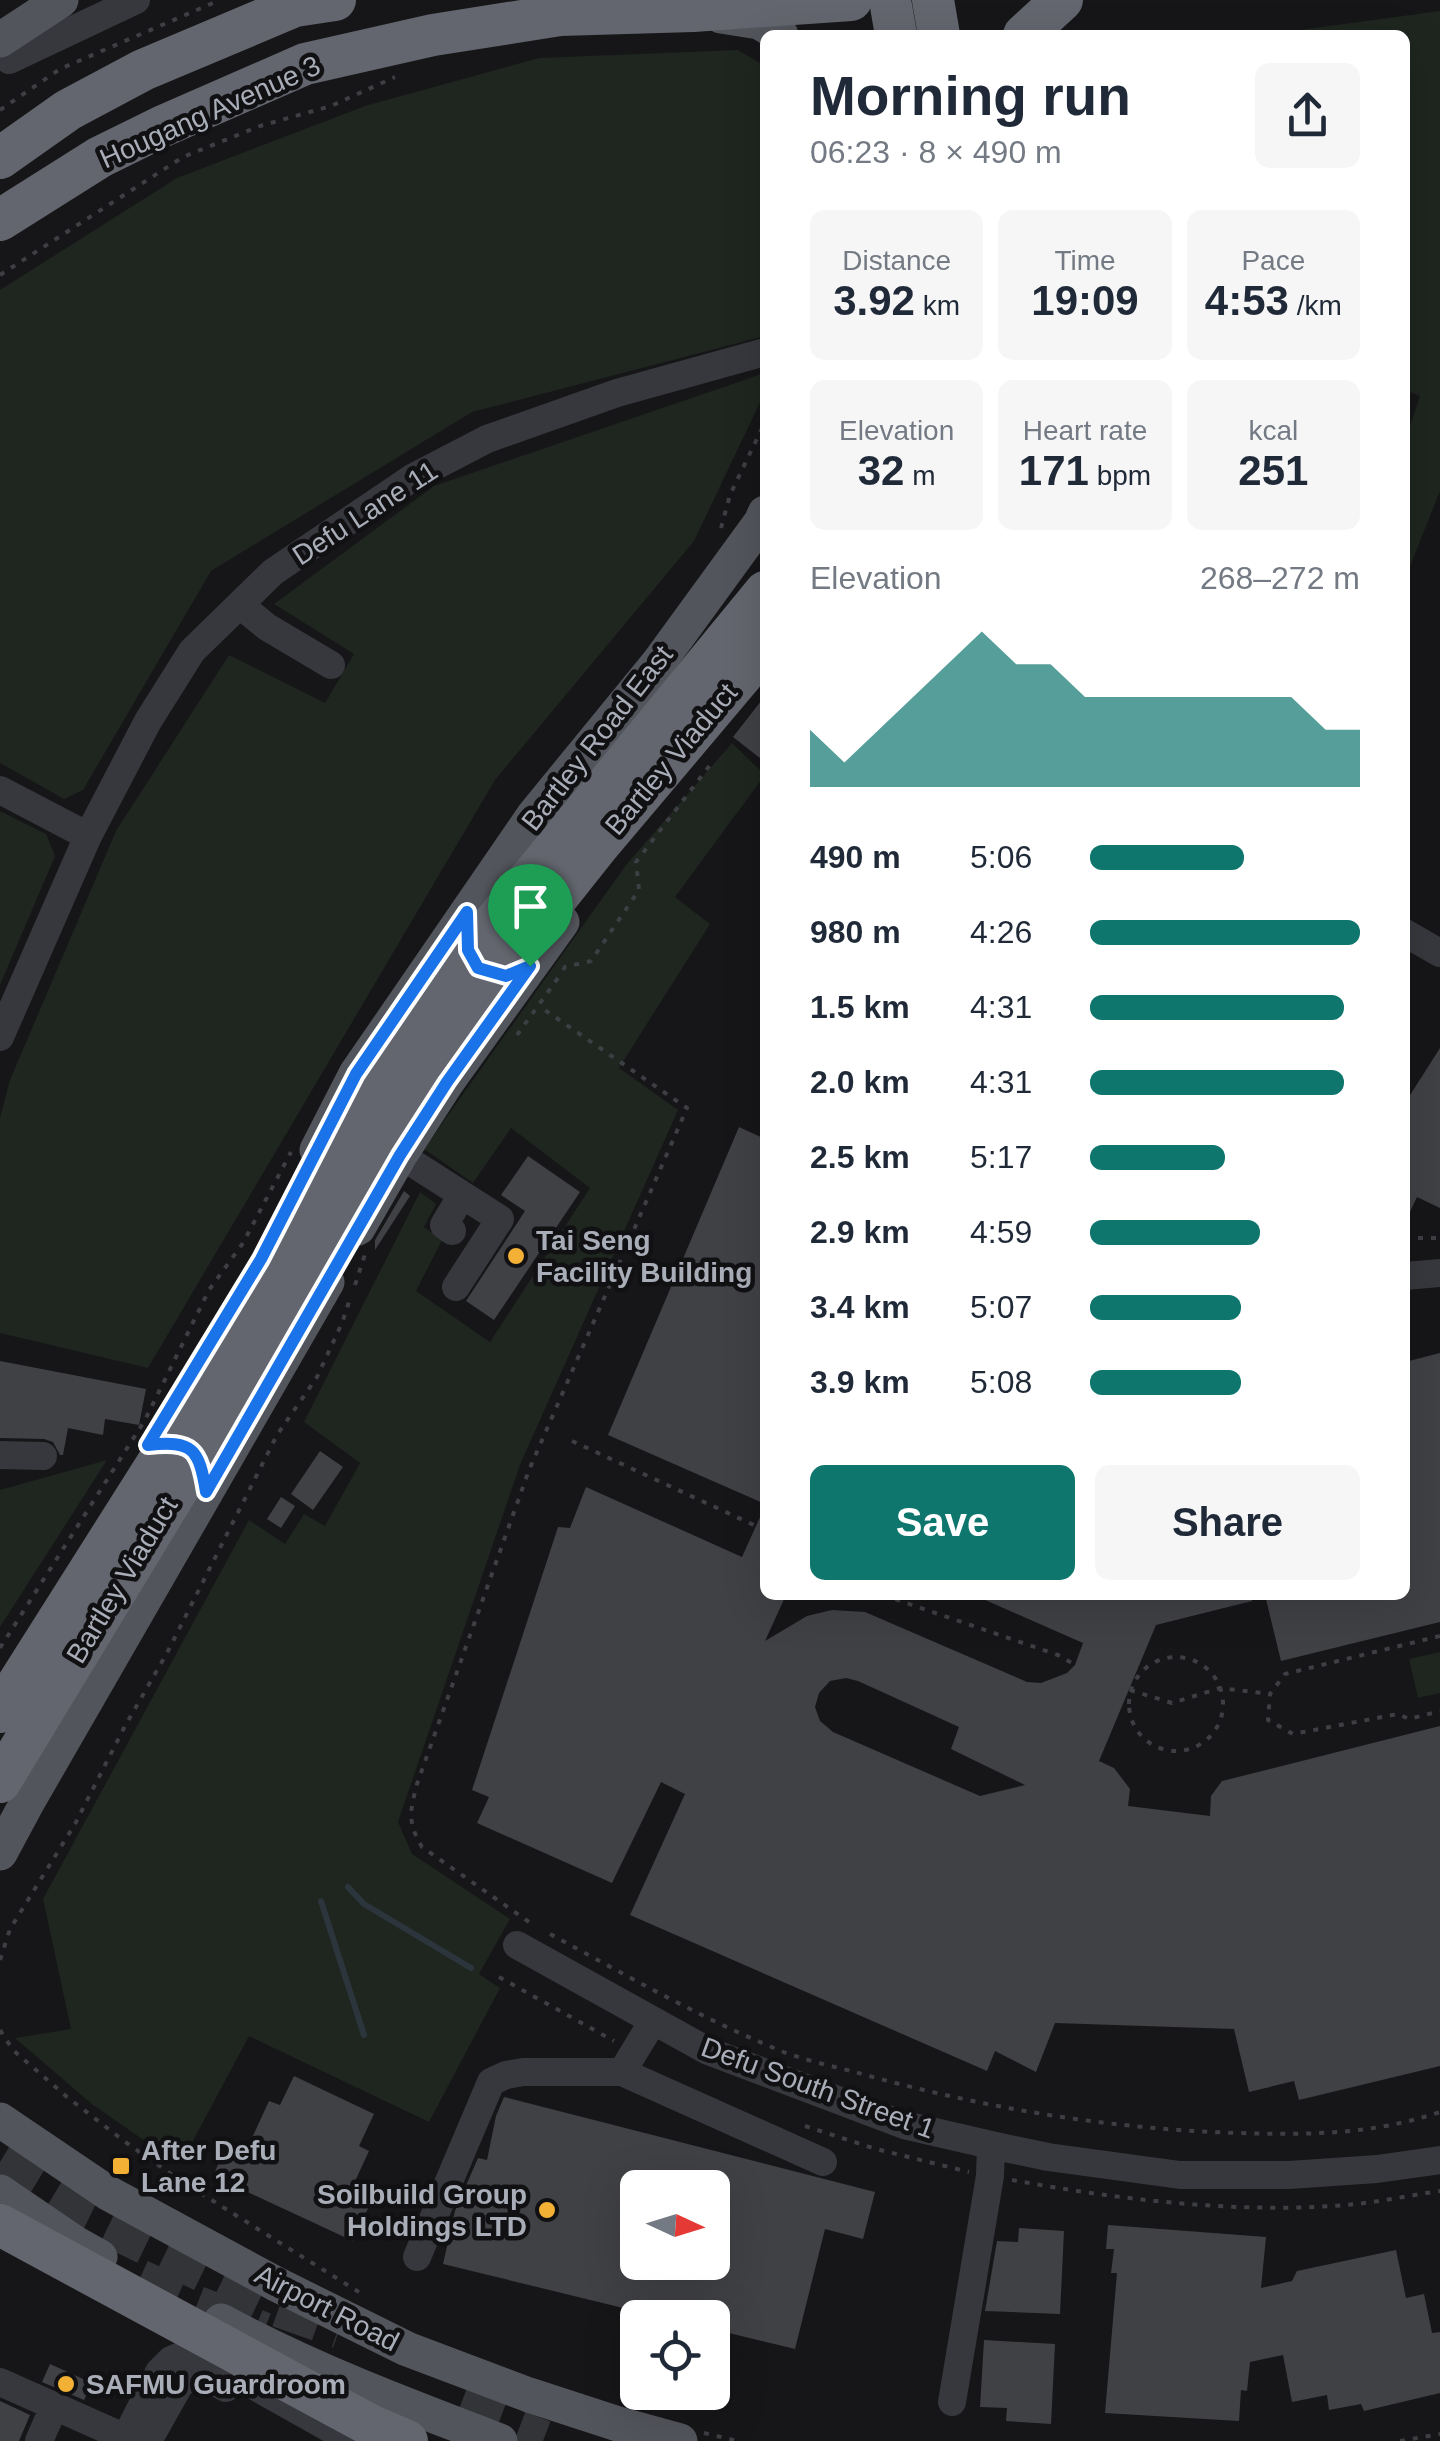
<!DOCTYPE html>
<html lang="en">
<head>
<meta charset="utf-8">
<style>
  body { margin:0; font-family:Helvetica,sans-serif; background:#f6f6f7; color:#1f2937; height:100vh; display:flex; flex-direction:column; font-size:38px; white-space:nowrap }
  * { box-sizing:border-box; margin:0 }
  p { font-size:32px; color:#747a83 }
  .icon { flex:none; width:55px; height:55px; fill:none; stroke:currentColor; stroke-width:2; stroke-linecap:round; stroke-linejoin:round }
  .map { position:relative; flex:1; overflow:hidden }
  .side { position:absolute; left:760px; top:30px; width:650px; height:1570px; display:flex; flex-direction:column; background:#fff; border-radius:15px; box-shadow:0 10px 40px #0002 }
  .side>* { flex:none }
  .needle { width:65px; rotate:94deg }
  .controls { position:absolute; left:620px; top:2170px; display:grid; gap:20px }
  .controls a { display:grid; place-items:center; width:110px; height:110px; border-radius:15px; background:#fff; box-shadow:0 10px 40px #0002; font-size:50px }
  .pin { position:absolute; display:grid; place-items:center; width:85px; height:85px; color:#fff; margin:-102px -42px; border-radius:50% 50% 50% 0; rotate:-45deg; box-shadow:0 0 10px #0007 }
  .pin .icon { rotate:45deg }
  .round { display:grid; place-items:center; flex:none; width:105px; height:105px; border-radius:15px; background:#f6f6f7 }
  .headline { display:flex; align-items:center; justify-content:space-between; height:170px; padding:0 50px }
  h1 { font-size:55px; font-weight:700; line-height:75px }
  .figures { display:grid; grid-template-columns:repeat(3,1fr); gap:15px; height:170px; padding:10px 50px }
  .figures div { display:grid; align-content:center; border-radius:15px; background:#f6f6f7; text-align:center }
  .figures b { font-size:42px; font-weight:700 }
  .figures small { font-size:28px; font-weight:400 }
  .figures p { font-size:28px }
  .chart { height:280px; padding:20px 50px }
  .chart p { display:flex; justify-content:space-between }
  .chart svg { width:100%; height:180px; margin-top:10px; fill:#0f766e; opacity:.7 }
  .cta { display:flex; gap:20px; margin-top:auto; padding:20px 50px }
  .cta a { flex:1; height:115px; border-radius:15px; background:#0f766e; color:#fff; font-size:40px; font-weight:700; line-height:115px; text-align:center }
  .cta a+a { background:#f6f6f7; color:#1f2937 }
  ul { padding:0 50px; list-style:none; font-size:32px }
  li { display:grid; grid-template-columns:160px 120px 1fr; align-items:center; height:75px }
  li i { height:25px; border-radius:12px; background:#0f766e }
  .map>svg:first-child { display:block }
  .green { fill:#1e261f }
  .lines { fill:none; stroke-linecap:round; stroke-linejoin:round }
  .stream { stroke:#2c353c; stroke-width:6 }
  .building { fill:#404145; fill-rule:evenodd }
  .highway-tunnel { stroke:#333438; stroke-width:42; stroke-dasharray:42 21; stroke-linecap:butt }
  .path { stroke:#3d3f44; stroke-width:4; stroke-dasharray:5 8; stroke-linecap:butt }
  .minor { stroke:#37383d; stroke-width:28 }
  .major { stroke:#53555c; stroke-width:35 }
  .highway { stroke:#63666e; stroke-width:42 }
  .route-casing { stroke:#fff; stroke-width:20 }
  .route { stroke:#1a73e8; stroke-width:12 }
  .poi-dot { fill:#f2b134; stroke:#111113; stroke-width:4 }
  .labels { text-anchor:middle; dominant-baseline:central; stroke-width:9; stroke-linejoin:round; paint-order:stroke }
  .street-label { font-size:28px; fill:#a8adb8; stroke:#111113 }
  .poi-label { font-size:28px; font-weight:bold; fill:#a8adb8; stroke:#111113; text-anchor:start }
</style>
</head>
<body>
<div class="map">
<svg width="1440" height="2441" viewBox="0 0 1440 2441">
  <rect width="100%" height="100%" fill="#161618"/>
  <path class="green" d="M1440 11V491L1405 579V441L1420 396 1405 390V35H1263Z
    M738 50 765 66V336L472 412 211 571 83 790 64 799 0 763V290L177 178 365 106 539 58Z
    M765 373V392L694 541 495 780 148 1368 0 1333V1118L10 1080 116 831 229 655 325 703 354 654 274 604 434 486Z
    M732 743 765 775 675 897 710 924 619 1068 678 1110 520 1465 398 1822 412 1854 510 1919 479 1974 500 1988 429 2122 249 2036 180 2165 93 2105 15 2038 71 2029 43 1899 249 1520 285 1544 304 1514 325 1526 360 1463 304 1422 420 1192 436 1204 424 1227 442 1240 416 1291 490 1342 590 1188 511 1128 473 1183 424 1149 626 865Z
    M0 811 46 834 55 856 0 985Z
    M107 1460 0 1627V1490Z
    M1440 1652V1693L1418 1698 1409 1659Z"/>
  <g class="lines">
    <path class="stream" d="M348 1887 364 1904 471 1968
      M321 1901 364 2035"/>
  </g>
  <path class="building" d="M765 696V762L733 737Z
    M1440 1048V1208L1417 1197 1405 1222V1103Z
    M739 1127 765 1139V1504L608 1435Z
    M528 1156 580 1192 494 1320 466 1301 525 1211 501 1195Z
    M404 1191 410 1196 375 1250V1240Z
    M1440 1353V1622L1281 1661 1265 1595H1405V1362Z
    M0 1361 146 1389 139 1425 105 1419 103 1435 68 1428 63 1455H60L53 1442 44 1439 0 1438Z
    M320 1451 343 1467 313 1510 291 1494Z
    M586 1487 742 1557 765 1506V1595H786L765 1641 807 1616 832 1610 865 1612 1027 1682 1041 1683 1067 1673 1075 1665 1083 1643 974 1595H1252V1601L1156 1625 1099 1761 1114 1768 1130 1789 1128 1806 1210 1816 1211 1796 1222 1781 1440 1726V2066L1299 2100 1294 2081 1249 2092 1234 2029 1055 2023 1036 2072 995 2051 987 2071 630 1915 685 1794 661 1782 612 1883 477 1823 489 1797 472 1790 558 1527 570 1528ZM846 1678 858 1681 959 1727 951 1749 1025 1785 980 1796 833 1732 820 1721 815 1707 819 1693 830 1681Z
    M281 1497 295 1506 281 1528 267 1519Z
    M294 2076 374 2114 359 2146 369 2151 350 2192 371 2202 353 2241 213 2176 227 2144 245 2153 269 2101 280 2105Z
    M504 2097 875 2192 863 2239 825 2229 795 2349 712 2329V2318H664L443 2264 455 2211 478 2158 487 2160 496 2116ZM638 2188H712V2262H638Z
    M1108 2225 1266 2237 1261 2288 1292 2281 1297 2271 1396 2250 1406 2298 1424 2294 1432 2333 1440 2332V2393L1364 2411 1361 2404 1329 2410 1327 2395 1292 2402 1283 2355 1250 2362 1247 2391 1241 2390 1239 2421 1105 2413 1117 2273H1111L1114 2249H1106Z
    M1019 2228 1064 2231 1060 2314 985 2311 997 2241 1018 2242Z
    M984 2340 1055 2344 1051 2424 1006 2421 1007 2408 980 2407Z
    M50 2364 92 2383 84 2400 42 2382Z
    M0 2401 30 2415 19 2441H0Z"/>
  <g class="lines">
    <path class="highway-tunnel" d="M0 2162 87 2215 267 2302 340 2328
      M139 2280 195 2306 263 2333
      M459 2409 543 2441"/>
    <path class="path" d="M0 110 60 69 220 0
      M0 275 183 157 260 126 331 106 395 77
      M721 528 730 495 765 422
      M563 970 565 967 591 961 639 890 636 862 710 765
      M517 1035 558 978
      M1405 1238H1440
      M355 1285 366 1251
      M572 1441 756 1526
      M883 1595 1058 1655 1075 1665
      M1440 1636 1285 1674 1270 1694 1268 1720 1293 1734 1398 1714 1409 1719 1440 1711
      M0 1648 145 1420 209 1290 243 1243 291 1152
      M1129 1704a47 47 0 1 1 94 0a47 47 0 1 1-94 0Z
      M1130 1690 1172 1703 1220 1688 1270 1694
      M529 1922 422 1847C407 1822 410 1811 417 1784L529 1470 687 1108 539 1006
      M550 1934C624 1974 697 2016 774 2048 801 2060 833 2066 862 2074 984 2108 1110 2129 1237 2133 1307 2135 1372 2135 1440 2112
      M0 1960 10 1929 75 1824 125 1726 167 1653 277 1435 317 1377 342 1323 350 1299
      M499 1977 614 2041
      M0 2030 13 2050 67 2097 128 2144 181 2181 362 2294
      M805 2126 876 2149 969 2172
      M1012 2180C1121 2200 1246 2215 1356 2204 1384 2201 1412 2195 1440 2191
      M704 2433 738 2441
      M1400 2441 1440 2434"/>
    <path class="minor" d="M9 60 136 0
      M240 605 267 627 331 665
      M0 790 88 836
      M1405 933 1440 953
      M0 1037 88 836 148 721 192 651 273 572 412 478 487 439 617 393 765 352
      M400 1155 500 1219 456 1287
      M452 1231 444 1225 462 1195
      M1405 1276 1440 1273
      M0 1455 43 1456
      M517 1945 708 2051 904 2125 991 2145 1048 2157 1180 2175H1289L1377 2169 1440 2160
      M622 2072 823 2162
      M417 2257 491 2082 506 2075 523 2072H622L653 2021
      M0 2382 126 2438
      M952 2402 990 2176 991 2145
      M39 2441 54 2407
      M124 2441 159 2372 171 2360 183 2355 205 2360 233 2374 352 2441
      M148 2441 180 2384 191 2377H205L226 2388"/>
    <path class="major" d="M721 16 759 22 781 35
      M0 40 61 0
      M317 1150 356 1074 534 815 659 662 761 522 765 513
      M358 1228 400 1155 447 1082 562 922
      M0 1853 28 1801 327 1282
      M0 2120 108 2193 276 2284 407 2349 529 2395 618 2424 680 2441
      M0 2192 75 2243 100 2257
      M221 2321C310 2369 405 2405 500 2441"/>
    <path class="highway" d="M890 0 896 35
      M933 0 939 35
      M1024 35 1062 0
      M0 158 68 110 143 70 295 6 335 0
      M0 220 100 157 161 127 305 64 433 35 560 15 693 11 851 0
      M0 1712 186 1418 359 1115 432 1006 493 924 765 592
      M0 1782 301 1286 405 1103 474 1002 598 846 765 648
      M0 2225 370 2425 407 2441"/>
  </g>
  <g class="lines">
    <defs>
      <path id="route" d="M467 912 468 950 478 968 506 976 530 966 447 1082 400 1155 206 1492C199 1449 193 1440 148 1445L261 1259 356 1074Z"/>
    </defs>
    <use href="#route" class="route-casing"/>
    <use href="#route" class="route"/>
  </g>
  <g class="poi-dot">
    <circle cx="516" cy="1256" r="10"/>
    <rect x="111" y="2156" width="20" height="20" rx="5"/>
    <circle cx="547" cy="2210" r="10"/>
    <circle cx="66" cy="2384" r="10"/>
  </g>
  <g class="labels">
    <g class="street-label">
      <text transform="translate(210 112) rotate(-24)">Hougang Avenue 3</text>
      <text transform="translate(365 513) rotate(-33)">Defu Lane 11</text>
      <text transform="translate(597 738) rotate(-52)">Bartley Road East</text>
      <text transform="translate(671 759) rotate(-50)">Bartley Viaduct</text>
      <text transform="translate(122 1580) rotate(-59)">Bartley Viaduct</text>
      <text transform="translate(818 2088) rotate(20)">Defu South Street 1</text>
      <text transform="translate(327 2308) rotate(27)">Airport Road</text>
    </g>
    <g class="poi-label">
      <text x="536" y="1240">Tai Seng<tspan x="536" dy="32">Facility Building</tspan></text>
      <text x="141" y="2150">After Defu<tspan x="141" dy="32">Lane 12</tspan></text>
      <text x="527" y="2194" text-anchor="end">Soilbuild Group<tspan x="527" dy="32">Holdings LTD</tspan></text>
      <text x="86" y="2384">SAFMU Guardroom</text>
    </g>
  </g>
</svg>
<div class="controls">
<a><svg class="needle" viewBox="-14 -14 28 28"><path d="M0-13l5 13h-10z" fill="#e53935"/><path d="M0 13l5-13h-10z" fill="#747a83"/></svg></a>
<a><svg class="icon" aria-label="locate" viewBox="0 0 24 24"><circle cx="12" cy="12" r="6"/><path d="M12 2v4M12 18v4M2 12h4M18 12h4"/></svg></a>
</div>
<div class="pin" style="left:530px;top:966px;background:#1e9e55"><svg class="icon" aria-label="arrive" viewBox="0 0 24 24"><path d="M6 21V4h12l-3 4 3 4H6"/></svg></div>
<section class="side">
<div class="headline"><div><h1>Morning run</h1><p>06:23 · 8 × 490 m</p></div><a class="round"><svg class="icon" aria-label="share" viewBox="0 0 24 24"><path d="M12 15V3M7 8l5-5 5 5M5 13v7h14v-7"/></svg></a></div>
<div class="figures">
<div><p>Distance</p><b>3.92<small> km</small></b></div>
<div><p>Time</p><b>19:09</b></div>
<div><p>Pace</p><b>4:53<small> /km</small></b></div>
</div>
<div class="figures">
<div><p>Elevation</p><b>32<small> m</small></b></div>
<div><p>Heart rate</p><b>171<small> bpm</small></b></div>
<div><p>kcal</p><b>251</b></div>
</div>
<div class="chart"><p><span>Elevation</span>268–272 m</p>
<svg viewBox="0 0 160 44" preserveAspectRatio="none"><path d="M0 44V30L10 38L20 30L30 22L40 14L50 6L60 14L70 14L80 22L90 22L100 22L110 22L120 22L130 22L140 22L150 30L160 30V44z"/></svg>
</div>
<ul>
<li><b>490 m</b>5:06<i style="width:57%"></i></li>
<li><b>980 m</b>4:26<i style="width:100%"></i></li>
<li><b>1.5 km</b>4:31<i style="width:94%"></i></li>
<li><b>2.0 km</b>4:31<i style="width:94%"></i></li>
<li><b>2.5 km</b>5:17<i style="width:50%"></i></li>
<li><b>2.9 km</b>4:59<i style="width:63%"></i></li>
<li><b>3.4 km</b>5:07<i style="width:56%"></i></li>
<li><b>3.9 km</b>5:08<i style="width:56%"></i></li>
</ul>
<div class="cta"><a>Save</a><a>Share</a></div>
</section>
</div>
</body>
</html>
